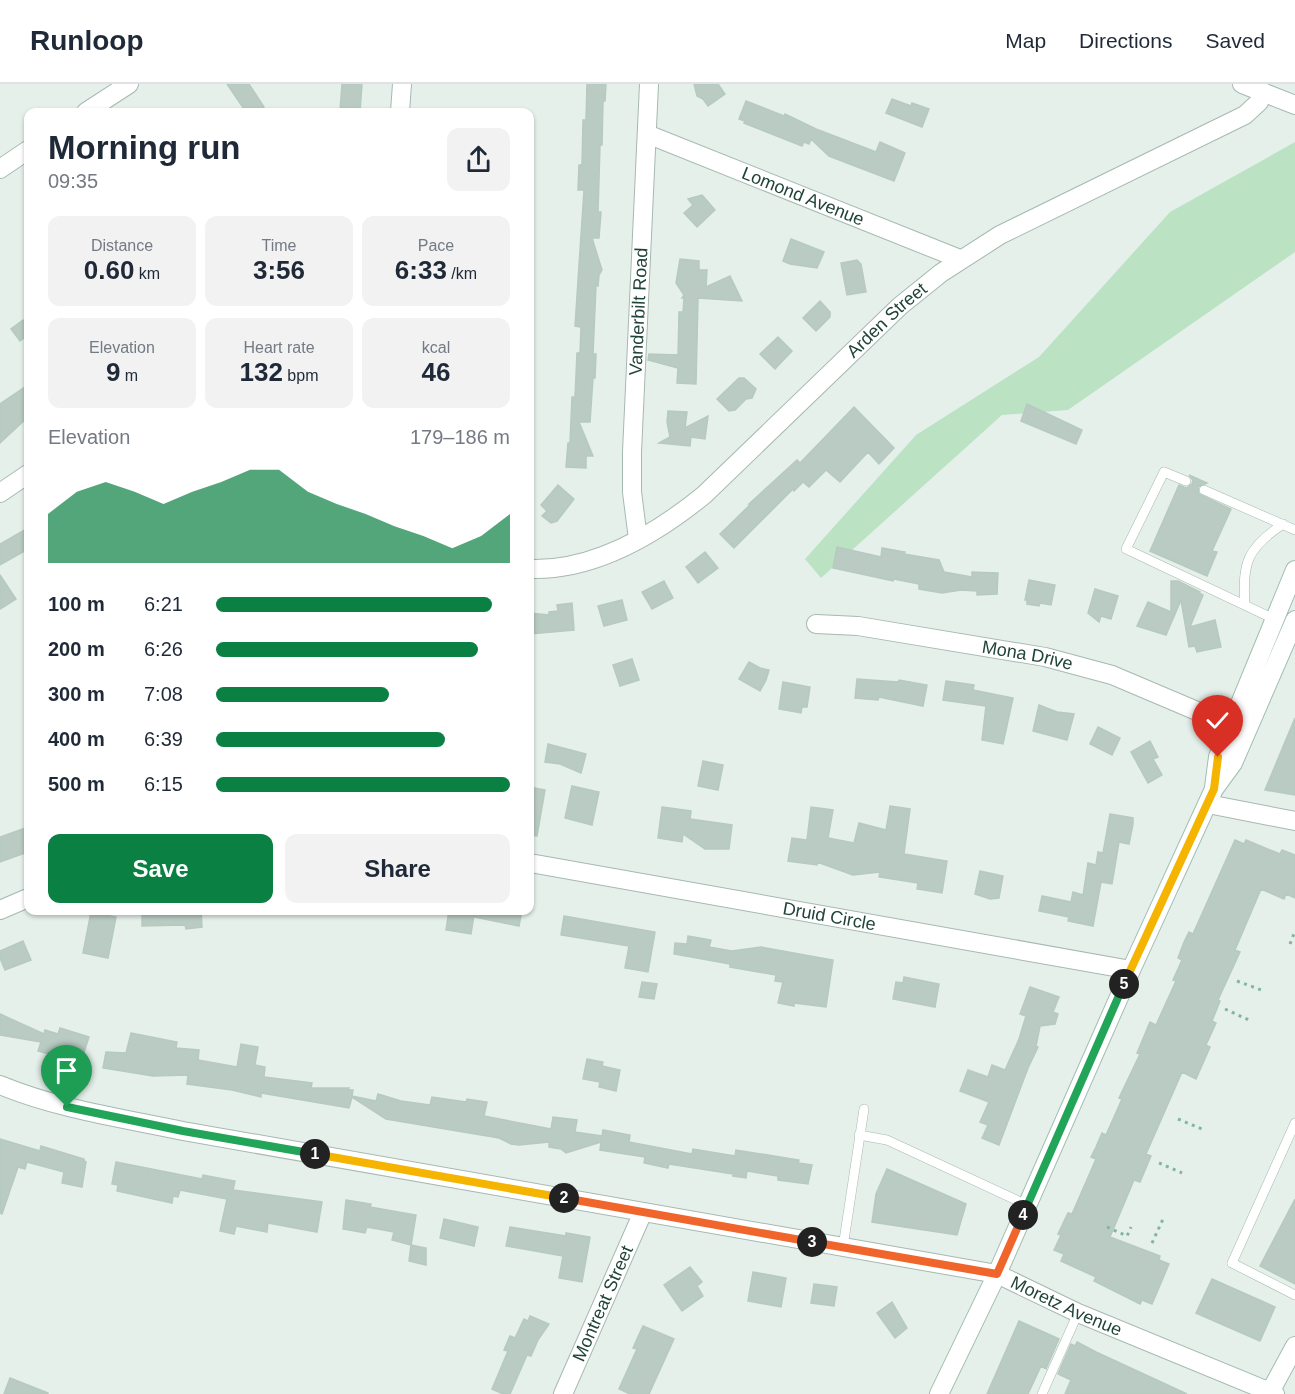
<!DOCTYPE html>
<html lang="en">
<head>
<meta charset="utf-8">
<style>
  body { margin:0; font-family:Helvetica,sans-serif; background:#f2f2f3; color:#1f2937; height:100vh; display:flex; flex-direction:column; font-size:22px; white-space:nowrap }
  * { box-sizing:border-box; margin:0 }
  p { font-size:20px; color:#747a83 }
  .icon { flex:none; width:33px; height:33px; fill:none; stroke:currentColor; stroke-width:2; stroke-linecap:round; stroke-linejoin:round }
  .map { position:relative; flex:1; overflow:hidden }
  .details { position:absolute; left:24px; top:24px; width:510px; height:807px; display:flex; flex-direction:column; background:#fff; border-radius:12px; box-shadow:0 2px 4px #0004 }
  .details>* { flex:none }
  .pin { position:absolute; display:grid; place-items:center; width:51px; height:51px; color:#fff; margin:-62px -26px; border-radius:50% 50% 50% 0; rotate:-45deg; box-shadow:0 0 6px #0007 }
  .pin .icon { rotate:45deg }
  .km { position:absolute; width:30px; height:30px; margin:-15px; border-radius:50%; background:#222; color:#fff; font-size:16px; line-height:30px; text-align:center }
  .round { display:grid; place-items:center; flex:none; width:63px; height:63px; border-radius:12px; background:#f2f2f3 }
  .head { display:flex; align-items:center; justify-content:space-between; height:102px; padding:0 24px }
  h1 { font-size:33px; font-weight:600; line-height:45px }
  .stats { display:grid; grid-template-columns:repeat(3,1fr); gap:9px; height:102px; padding:6px 24px }
  .stats div { display:grid; align-content:center; border-radius:12px; background:#f2f2f3; text-align:center }
  .stats b { font-size:26px; font-weight:600 }
  .stats small { font-size:16px; font-weight:400 }
  .stats p { font-size:16px }
  .chart { height:168px; padding:12px 24px }
  .chart p { display:flex; justify-content:space-between }
  .chart svg { width:100%; height:108px; margin-top:6px; fill:#0b8043; opacity:.7 }
  .button { display:flex; gap:12px; margin-top:auto; padding:12px 24px }
  .button a { flex:1; height:69px; border-radius:12px; background:#0b8043; color:#fff; font-size:24px; font-weight:600; line-height:69px; text-align:center }
  .button a+a { background:#f2f2f3; color:#1f2937 }
  ul { padding:0 24px; list-style:none; font-size:20px }
  li { display:grid; grid-template-columns:96px 72px 1fr; align-items:center; height:45px }
  li i { height:15px; border-radius:8px; background:#0b8043 }
  header { display:flex; align-items:center; gap:36px; box-sizing:border-box; height:84px; padding:0 30px; background:#fff; border-bottom:2px solid #e0e1e3 }
  header strong { font-size:28px }
  nav { display:flex; gap:33px; margin-inline-start:auto; font-size:21px }
  .map>svg:first-child { display:block }
  .green { fill:#bbe3c3 }
  .building { fill:#b9cbc3; stroke:#b6cac0; stroke-width:1.5 }
  .lines { fill:none; stroke-linecap:round; stroke-linejoin:round }
  .lane-casing { stroke:#a6b9b1; stroke-width:10 }
  .street-casing { stroke:#a6b9b1; stroke-width:20 }
  .secondary-casing { stroke:#a1bdb1; stroke-width:20 }
  .path { stroke:#81b7a2; stroke-width:3; stroke-dasharray:3 4.5; stroke-linecap:butt }
  .lane { stroke:#fff; stroke-width:9 }
  .street { stroke:#fff; stroke-width:18 }
  .secondary { stroke:#fff; stroke-width:18 }
  .split-1-casing { stroke:#fff; stroke-width:12 }
  .split-2-casing { stroke:#fff; stroke-width:12 }
  .split-3-casing { stroke:#fff; stroke-width:12 }
  .split-4-casing { stroke:#fff; stroke-width:12 }
  .split-5-casing { stroke:#fff; stroke-width:12 }
  .split-6-casing { stroke:#fff; stroke-width:12 }
  .split-1 { stroke:#22a559; stroke-width:8 }
  .split-2 { stroke:#f5b400; stroke-width:8 }
  .split-3 { stroke:#f0652b; stroke-width:8 }
  .split-4 { stroke:#f0652b; stroke-width:8 }
  .split-5 { stroke:#22a559; stroke-width:8 }
  .split-6 { stroke:#f5b400; stroke-width:8 }
  .labels { text-anchor:middle; dominant-baseline:central; stroke-width:6; stroke-linejoin:round; paint-order:stroke }
  .street-label { font-size:18px; fill:#214438; stroke:#f6fbf8 }
</style>
</head>
<body>
<header>
<strong>Runloop</strong>
<nav><a>Map</a><a>Directions</a><a>Saved</a></nav>
</header>
<div class="map">
<svg width="1295" height="1310" viewBox="0 0 1295 1310">
  <rect width="100%" height="100%" fill="#e5f0ea"/>
  <path class="green" d="M1295 58V168L1068 326 1002 331 821 494 805 475 916 351 1039 273 1170 128Z"/>
  <path class="building" d="M227 0H249L264 23 255 28H246Z
    M342 0H362L360 28 340 27Z
    M587 0H606L605 17H603L602 61H600L598 128H601L599 154H592L602 186 599 191 598 202 596 201 593 270H596L595 294H593L590 338H579L593 372H586V384L566 383 568 359H570L572 313H575L577 269H580L581 243 575 242 584 106H578L579 81H582L583 36H586Z
    M694 0H718L725 10 708 22 703 15 697 12Z
    M892 15 911 22 912 19 929 25 922 43 886 29Z
    M746 17 784 32 785 30 816 45 876 68 880 58 905 69 894 97 829 72 811 55 809 60 804 58 802 62 744 39 745 37 739 35Z
    M702 111 715 126 697 143 684 129 693 121 688 115Z
    M791 155 824 168 817 184 790 180 783 177Z
    M680 175 699 177V186H707L706 203 730 192 742 217 698 214 696 300 677 299 678 284 648 276 649 270 678 271 679 228H683L684 214H682L684 211 676 199Z
    M857 176 861 180 866 208 847 211 841 179Z
    M820 217 830 228V233L816 247 803 234Z
    M23 236 28 244V251L20 257 11 245Z
    M778 253 792 267 775 285 760 270Z
    M739 294H744L756 305 752 314 746 315 735 326 729 327 717 315Z
    M28 301V333L0 359V320Z
    M1027 320 1082 346 1076 360 1021 337Z
    M854 323 894 364 879 380 868 368 840 398 826 386 809 403 803 398 794 407 793 405 734 464 720 450 751 420H749L797 376 800 379Z
    M668 327 687 328 685 344 708 332 705 355 691 353 690 362 659 359 670 353 667 338Z
    M1189 391 1207 399 1198 403 1199 410 1231 425 1212 467 1217 468 1207 492 1150 467 1179 401 1186 404 1192 400 1193 396Z
    M558 401 574 415 557 437 551 439 542 432 547 427 541 421Z
    M28 444V465L0 481V460Z
    M837 463 881 473 882 464 905 468 904 470 939 476 944 488 972 493V488L998 489 997 510 977 511V507L961 506 942 509 919 505V500L894 495 893 497 833 484Z
    M705 468 718 484 698 499 686 483Z
    M0 491 16 515 0 525Z
    M1029 496 1055 501 1051 521 1040 519 1039 522 1027 520V516H1025Z
    M664 497 673 514 652 525 642 508Z
    M1171 497H1178L1200 508 1199 509 1203 511 1190 543 1215 536 1221 563 1197 568 1195 562 1189 563 1181 516 1166 551 1137 542 1148 518 1171 528Z
    M1095 505 1118 512 1111 535 1101 532 1099 538 1088 529Z
    M622 516 627 536 604 542 598 522Z
    M572 519 574 546 530 550V529L549 531V528L558 527 557 521Z
    M632 575 639 596 620 602 613 581Z
    M749 578 760 584 769 586 766 596 760 607 739 595Z
    M857 595 898 598 899 596 927 601 923 622 879 613 878 616 855 614Z
    M946 597 974 601 973 606 1013 614 1003 660 982 656 986 622 943 616Z
    M783 598 810 603 807 623H802L801 629 779 625Z
    M1039 621 1057 628 1074 630 1067 656 1033 647Z
    M1295 634V711L1265 706Z
    M1098 643 1120 654 1112 671 1090 660Z
    M1150 657 1158 673 1153 675 1162 691 1148 699 1131 668Z
    M548 660 586 670 581 689 560 680 545 678Z
    M703 677 723 681 718 706 698 702Z
    M572 702 599 708 592 741 565 734Z
    M530 703 545 706 537 752 530 751Z
    M890 722 910 725 904 770 947 777 942 809 917 805 918 799 879 793 880 788 853 791 817 778V781L788 777 792 754 807 756 811 723 833 726 828 754 854 759 859 739 886 746Z
    M662 723 691 727 690 735 732 741 729 765H705L683 750 682 758 658 754Z
    M1110 730 1133 734V740L1129 760 1119 758 1112 800 1101 798 1093 842 1068 837 1069 833 1039 827 1042 812 1071 818 1073 808 1083 811 1088 779 1096 781 1098 768 1103 769Z
    M28 743V768L0 778V753Z
    M1235 756 1244 760 1246 756 1280 770 1282 766 1295 771V814L1286 810 1284 815 1261 805 1235 866 1240 868 1218 916 1220 917 1212 937 1216 939 1206 961 1210 963 1196 995 1182 988 1146 1070 1151 1072 1140 1098 1134 1096 1110 1153 1160 1172 1159 1176 1169 1180 1152 1220 1142 1216 1140 1220 1094 1197 1096 1193 1061 1177 1064 1170 1054 1166 1061 1151 1058 1150 1068 1129 1072 1130 1096 1075 1091 1073 1096 1063 1102 1049 1106 1051 1122 1015 1119 1014 1140 970 1137 969 1150 938 1156 941 1176 897 1173 896 1182 876 1178 874 1184 858 1189 848 1193 850Z
    M980 787 1003 792 999 814 990 815 975 810Z
    M142 826H201L202 843 186 845 185 841 142 842Z
    M449 826H522L519 842 474 833V831L471 850 446 846Z
    M91 828 116 833 108 874 83 869Z
    M564 832 655 848 648 888 625 884 629 862 561 851Z
    M688 852 711 856 709 863 732 867 761 863 833 876 826 923 794 919V922L778 919 783 898 775 897 776 891 730 883V880L674 870 675 859 687 860Z
    M23 857 31 876 5 886 0 874V867Z
    M904 893 939 900 935 923 893 915 896 898 903 899Z
    M642 898 657 900 654 915 639 913Z
    M1030 903 1059 913 1053 928 1058 930 1055 940 1040 942 1036 962 1038 963 1028 984 999 1061 982 1054 988 1041 980 1038 989 1018 960 1007 968 986 988 993 992 981 1005 986 1019 955 1026 932 1020 930Z
    M0 930 44 950 45 946 58 950 60 944 89 953 82 974 57 968 56 972 38 967 41 958 0 951Z
    M131 949 177 958 176 964 199 966 198 976 237 983 241 960 258 963 255 981 265 983 264 993 312 999 311 1004H349L348 1006H353L352 1012 376 1017 378 1010 401 1017 430 1021 432 1013 466 1018 467 1015 487 1018 484 1032 551 1045 553 1033 577 1036 575 1048 602 1052 603 1046 630 1051 629 1058 692 1070 693 1065 735 1072 736 1066 799 1076 798 1079 812 1081 808 1100 778 1096V1092L747 1087 746 1094 733 1092V1090L669 1080 668 1084 644 1079 645 1073 600 1066 601 1058 566 1069 561 1065 549 1063V1058L519 1061 511 1060 499 1054 386 1035 352 1013 349 1024 261 1009V1013L232 1006 187 1000 188 991 153 992 103 984 106 968 126 969Z
    M587 975 603 978 602 982 620 986 616 1007 599 1003 600 998 583 995Z
    M0 1055 40 1067 41 1062 84 1075V1077L86 1078 82 1103 62 1099 64 1088 27 1078 25 1085 18 1083 2 1130 0 1129Z
    M116 1078 202 1095 203 1091 235 1097 233 1106 322 1118 317 1148 268 1139 267 1148 236 1142 234 1150 220 1147 227 1115 180 1106 178 1113 173 1112 172 1119 117 1107 118 1101 112 1100Z
    M887 1085 966 1120 957 1151 872 1138 876 1110Z
    M1295 1115V1200L1260 1182Z
    M346 1116 371 1120 370 1123 416 1131 411 1161 392 1156 394 1148 367 1143 365 1149 343 1145Z
    M444 1135 478 1143 474 1162 440 1154Z
    M510 1143 566 1152V1149L590 1153 582 1198 559 1194 563 1172 506 1162Z
    M411 1161 426 1164V1181L409 1177Z
    M690 1183 702 1198 697 1202 703 1212 682 1227 664 1201Z
    M753 1188 786 1194 781 1223 748 1217Z
    M1212 1195 1275 1223 1260 1257 1196 1229Z
    M814 1200 837 1203 834 1222 811 1219Z
    M892 1218 907 1244 895 1254 877 1229Z
    M530 1232 549 1240 538 1256 531 1272 527 1271 510 1310H503L492 1305 508 1267 504 1266 510 1252 515 1254 524 1235 528 1237Z
    M1019 1237 1059 1255 1046 1285 1041 1282 1028 1310H987Z
    M643 1242 674 1255 649 1310H630L619 1305 637 1265 633 1264Z
    M1077 1258 1096 1268 1187 1310H1065L1071 1296 1058 1290 1071 1260 1075 1262Z
    M10 1294 48 1309V1310H4Z"/>
  <g class="lines">
    <defs>
      <path id="lane" d="M1186 397 1164 388 1126 465 1274 535
        M1204 406 1295 446
        M1245 521C1242 479 1247 464 1283 440
        M1295 1039 1232 1179 1295 1211
        M859 1051 887 1056 1027 1121
        M843 1163 864 1025
        M1042 1310 1078 1229"/>
      <g id="street">
        <path d="M1242 0 1295 21"/>
        <path d="M86 28 129 0"/>
        <path d="M400 28 402 0"/>
        <path id="s1" d="M647 50 960 175"/>
        <path d="M0 85 28 66"/>
        <path d="M0 409 28 390"/>
        <path id="s2" d="M638 455 632 408V368L649 0"/>
        <path id="s3" d="M530 485C594 487 656 450 704 411L900 222 941 189 1000 151 1245 31 1259 18 1263 8"/>
        <path id="s4" d="M816 540 858 542 1045 573 1112 591 1230 641"/>
        <path d="M1208 720 1295 737"/>
        <path id="s5" d="M530 779 1131 886"/>
        <path d="M0 826 28 814"/>
        <path id="s6" d="M0 1001C58 1025 121 1034 183 1047L997 1190 1078 1229 1275 1310"/>
        <path id="s7" d="M563 1310 643 1128"/>
        <path d="M1269 1310 1295 1262"/>
      </g>
      <path id="secondary" d="M1214 703 1218 673 1295 486
        M939 1310 997 1190 1131 886 1214 705 1233 679 1295 536"/>
    </defs>
    <use href="#lane" class="lane-casing"/>
    <use href="#street" class="street-casing"/>
    <use href="#secondary" class="secondary-casing"/>
    <path class="path" d="M1290 860 1295 847
      M1237 897 1264 907
      M1225 925 1251 937
      M1178 1035 1202 1045
      M1159 1079 1182 1089
      M1107 1143 1127 1152 1131 1143
      M1152 1159 1163 1135"/>
    <use href="#lane" class="lane"/>
    <use href="#street" class="street"/>
    <use href="#secondary" class="secondary"/>
  </g>
  <g class="lines">
    <defs>
      <path id="split-1" d="M67 1023 183 1047 315 1070"/>
      <path id="split-2" d="M315 1070 564 1114"/>
      <path id="split-3" d="M564 1114 812 1158"/>
      <path id="split-4" d="M812 1158 997 1190 1023 1131"/>
      <path id="split-5" d="M1023 1131 1124 900"/>
      <path id="split-6" d="M1124 900 1214 705 1218 673"/>
    </defs>
    <use href="#split-1" class="split-1-casing"/>
    <use href="#split-2" class="split-2-casing"/>
    <use href="#split-3" class="split-3-casing"/>
    <use href="#split-4" class="split-4-casing"/>
    <use href="#split-5" class="split-5-casing"/>
    <use href="#split-6" class="split-6-casing"/>
    <use href="#split-1" class="split-1"/>
    <use href="#split-2" class="split-2"/>
    <use href="#split-3" class="split-3"/>
    <use href="#split-4" class="split-4"/>
    <use href="#split-5" class="split-5"/>
    <use href="#split-6" class="split-6"/>
  </g>
  <g class="labels">
    <g class="street-label">
      <text stroke="none"><textPath href="#s1" startOffset="168">Lomond Avenue</textPath></text>
      <text stroke="none"><textPath href="#s2" startOffset="228">Vanderbilt Road</textPath></text>
      <text stroke="none"><textPath href="#s3" startOffset="446">Arden Street</textPath></text>
      <text stroke="none"><textPath href="#s4" startOffset="214">Mona Drive</textPath></text>
      <text stroke="none"><textPath href="#s5" startOffset="304">Druid Circle</textPath></text>
      <text stroke="none"><textPath href="#s7" startOffset="99">Montreat Street</textPath></text>
      <text stroke="none"><textPath href="#s6" startOffset="1092">Moretz Avenue</textPath></text>
    </g>
  </g>
</svg>
<div class="pin" style="left:67px;top:1023px;background:#1e9e55"><svg class="icon" aria-label="arrive" viewBox="0 0 24 24"><path d="M6 21V4h12l-3 4 3 4H6"/></svg></div>
<div class="pin" style="left:1218px;top:673px;background:#d93025"><svg class="icon" aria-label="check" viewBox="0 0 24 24"><path d="M5 12l5 5 9-10"/></svg></div>
<b class="km" style="left:315px;top:1070px">1</b>
<b class="km" style="left:564px;top:1114px">2</b>
<b class="km" style="left:812px;top:1158px">3</b>
<b class="km" style="left:1023px;top:1131px">4</b>
<b class="km" style="left:1124px;top:900px">5</b>
<section class="details">
<div class="head"><div><h1>Morning run</h1><p>09:35</p></div><a class="round"><svg class="icon" aria-label="share" viewBox="0 0 24 24"><path d="M12 15V3M7 8l5-5 5 5M5 13v7h14v-7"/></svg></a></div>
<div class="stats">
<div><p>Distance</p><b>0.60<small> km</small></b></div>
<div><p>Time</p><b>3:56</b></div>
<div><p>Pace</p><b>6:33<small> /km</small></b></div>
</div>
<div class="stats">
<div><p>Elevation</p><b>9<small> m</small></b></div>
<div><p>Heart rate</p><b>132<small> bpm</small></b></div>
<div><p>kcal</p><b>46</b></div>
</div>
<div class="chart"><p><span>Elevation</span>179–186 m</p>
<svg viewBox="0 0 160 44" preserveAspectRatio="none"><path d="M0 44V24L10 15L20 11L30 15L40 20L50 15L60 11L70 6L80 6L90 15L100 20L110 24L120 29L130 33L140 38L150 33L160 24V44z"/></svg>
</div>
<ul>
<li><b>100 m</b>6:21<i style="width:94%"></i></li>
<li><b>200 m</b>6:26<i style="width:89%"></i></li>
<li><b>300 m</b>7:08<i style="width:59%"></i></li>
<li><b>400 m</b>6:39<i style="width:78%"></i></li>
<li><b>500 m</b>6:15<i style="width:100%"></i></li>
</ul>
<div class="button"><a>Save</a><a>Share</a></div>
</section>
</div>
</body>
</html>
